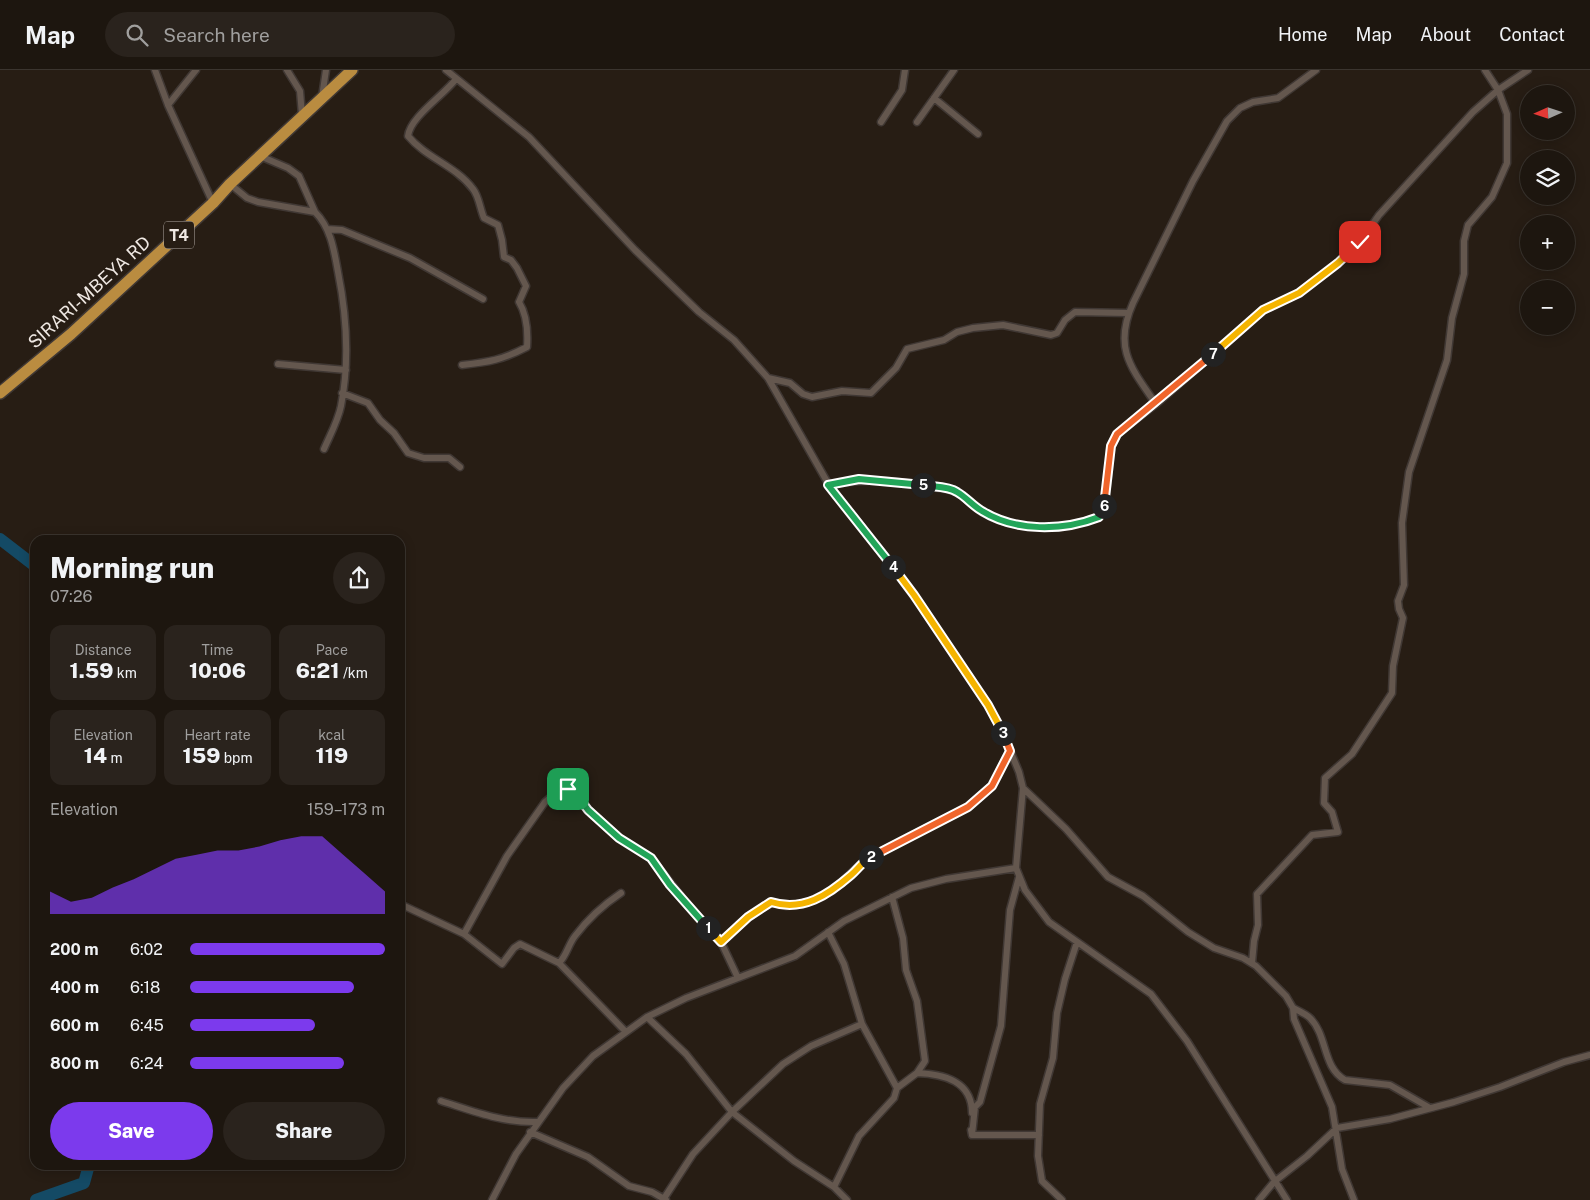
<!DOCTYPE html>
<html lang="en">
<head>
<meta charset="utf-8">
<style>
  body { margin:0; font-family:"Public Sans",sans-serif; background:#2a231d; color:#f1f3f6; height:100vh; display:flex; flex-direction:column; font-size:19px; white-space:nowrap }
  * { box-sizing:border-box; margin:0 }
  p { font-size:16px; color:#a09f9e }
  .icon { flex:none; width:28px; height:28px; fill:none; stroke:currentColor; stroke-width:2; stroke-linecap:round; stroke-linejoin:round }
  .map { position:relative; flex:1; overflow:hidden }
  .drawer { position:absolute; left:30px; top:465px; width:375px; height:635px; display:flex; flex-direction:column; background:#1d160f; border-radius:15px; box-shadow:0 2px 12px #0003,0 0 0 1px #3b352f }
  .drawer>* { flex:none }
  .needle { width:32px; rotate:267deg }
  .controls { position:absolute; left:1520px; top:15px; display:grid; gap:10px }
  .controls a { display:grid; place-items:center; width:55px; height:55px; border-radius:50%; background:#1d160f; box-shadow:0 2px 12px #0003,0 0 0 1px #3b352f; font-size:25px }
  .pin { position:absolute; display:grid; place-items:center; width:42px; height:42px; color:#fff; margin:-21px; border-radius:10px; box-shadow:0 2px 8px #0006 }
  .km { position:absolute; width:25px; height:25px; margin:-12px; border-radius:50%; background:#222; color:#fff; font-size:14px; line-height:25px; text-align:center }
  .round { display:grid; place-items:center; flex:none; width:52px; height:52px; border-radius:26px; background:#2a231d }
  .overview { display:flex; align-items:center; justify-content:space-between; height:85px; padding:0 20px }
  h1 { font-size:28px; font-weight:800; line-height:38px }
  .stats { display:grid; grid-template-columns:repeat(3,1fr); gap:8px; height:85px; padding:5px 20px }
  .stats div { display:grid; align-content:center; border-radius:12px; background:#2a231d; text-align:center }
  .stats b { font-size:21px; font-weight:800 }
  .stats small { font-size:14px; font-weight:400 }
  .stats p { font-size:14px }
  .chart { height:140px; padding:10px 20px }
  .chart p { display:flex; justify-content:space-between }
  .chart svg { width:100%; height:90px; margin-top:5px; fill:#7c3aed; opacity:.7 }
  .primary-button { display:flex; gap:10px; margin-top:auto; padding:10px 20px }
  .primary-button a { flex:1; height:58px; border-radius:30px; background:#7c3aed; color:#fff; font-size:20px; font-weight:800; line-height:58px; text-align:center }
  .primary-button a+a { background:#2a231d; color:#f1f3f6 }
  ul { padding:0 20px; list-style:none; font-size:16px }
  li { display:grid; grid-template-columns:80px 60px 1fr; align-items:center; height:38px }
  li i { height:12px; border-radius:6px; background:#7c3aed }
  header { display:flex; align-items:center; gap:30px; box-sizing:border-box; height:70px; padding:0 25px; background:#1d160f; border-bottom:1px solid #3b352f }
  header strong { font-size:24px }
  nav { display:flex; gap:28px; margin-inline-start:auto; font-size:18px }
  .search { width:350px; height:45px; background:#2a231d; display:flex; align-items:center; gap:12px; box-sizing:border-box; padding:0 18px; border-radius:28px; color:#a09f9e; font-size:19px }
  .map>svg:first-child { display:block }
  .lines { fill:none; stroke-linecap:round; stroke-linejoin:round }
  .river { stroke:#144a65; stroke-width:12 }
  .minor-casing { stroke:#403834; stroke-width:9 }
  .trunk-casing { stroke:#403834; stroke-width:14 }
  .minor { stroke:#64574e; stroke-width:6 }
  .trunk { stroke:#ba8c40; stroke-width:11 }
  .split-1-casing { stroke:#fff; stroke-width:10 }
  .split-2-casing { stroke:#fff; stroke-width:10 }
  .split-3-casing { stroke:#fff; stroke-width:10 }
  .split-4-casing { stroke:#fff; stroke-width:10 }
  .split-5-casing { stroke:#fff; stroke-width:10 }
  .split-6-casing { stroke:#fff; stroke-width:10 }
  .split-7-casing { stroke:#fff; stroke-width:10 }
  .split-8-casing { stroke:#fff; stroke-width:10 }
  .split-1 { stroke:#22a559; stroke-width:6 }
  .split-2 { stroke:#f5b400; stroke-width:6 }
  .split-3 { stroke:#f0652b; stroke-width:6 }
  .split-4 { stroke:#f5b400; stroke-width:6 }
  .split-5 { stroke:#22a559; stroke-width:6 }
  .split-6 { stroke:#22a559; stroke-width:6 }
  .split-7 { stroke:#f0652b; stroke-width:6 }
  .split-8 { stroke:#f5b400; stroke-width:6 }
  .labels { text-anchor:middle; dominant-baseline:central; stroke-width:4; stroke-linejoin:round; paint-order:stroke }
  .shield { fill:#271d14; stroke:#b3aba5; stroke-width:1 }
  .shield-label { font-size:16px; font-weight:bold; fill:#efe8e3 }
  .street-label { font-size:18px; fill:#efe8e3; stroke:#271d14 }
</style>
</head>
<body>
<header>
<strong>Map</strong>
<div class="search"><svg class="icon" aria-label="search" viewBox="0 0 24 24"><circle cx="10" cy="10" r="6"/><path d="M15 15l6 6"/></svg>Search here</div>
<nav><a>Home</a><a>Map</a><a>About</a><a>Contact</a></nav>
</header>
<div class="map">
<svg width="1590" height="1130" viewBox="0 0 1590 1130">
  <rect width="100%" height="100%" fill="#271d14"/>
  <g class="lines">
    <path class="river" d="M0 469 35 496
      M36 1130 84 1113 89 1095"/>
    <defs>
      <path id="minor" d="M155 0 168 35 213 133
        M287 0 300 21 302 45
        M446 0 529 67 635 180 699 242 734 270 768 308 829 415 914 525 988 635 1004 666 1019 702 1023 718 1016 798 1025 820 1049 852 1151 924 1187 971 1287 1130
        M456 9C444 25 410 47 408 66 426 88 456 96 473 119 479 126 480 139 484 148L498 155 502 170 504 187 511 190 517 198 526 216 519 232C527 245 528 262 527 277 502 290 489 292 462 295
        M322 27 326 0
        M934 28 978 64
        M168 35 196 0
        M881 52 902 20 905 0
        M917 52 954 0
        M260 86 288 98 299 106 315 142
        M230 114 247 128 258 132 315 142C331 158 334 180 338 202 347 247 350 290 341 336 338 351 330 365 324 379
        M327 159 342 160 410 188 483 229
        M278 294 346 300
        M768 308 790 313 803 324 812 327 842 321 871 323 896 298 907 279 944 270 957 262 973 258 1003 255 1051 265 1057 263 1065 250 1075 242 1128 243
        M342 323 368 333 380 350 394 363 408 383 424 388H449L460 397
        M1156 334C1131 298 1113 278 1133 233L1193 111 1227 51 1240 38 1253 32 1278 28 1316 0
        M829 415C875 406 902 413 947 419 962 422 970 434 982 442 1017 462 1062 461 1099 447L1105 435 1111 377 1117 364 1156 334 1263 240 1299 223 1338 193 1360 172 1379 145 1473 42 1498 20 1528 0
        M1023 718 1066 759 1108 807 1143 826 1188 862 1214 878 1243 888 1256 896 1286 926 1293 938 1294 949 1332 1037 1342 1099 1354 1130
        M400 834 464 864 502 894 514 878 520 874 559 893 626 962
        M828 862 844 894 862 954 897 1018
        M464 864 507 786 545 732 558 721 568 719 576 724 588 740 619 768 651 788 695 844 721 872 738 908
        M721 872 749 847 771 832 786 836 804 834 832 821 866 789 968 737 992 716 1010 681
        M559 893C567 885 568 875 575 866 587 850 603 835 621 823
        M1252 893 1254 871 1258 855 1257 824 1312 765 1338 762 1332 742 1324 733 1325 708 1352 684 1392 623 1393 596 1403 548 1399 539 1398 531 1404 515 1402 453 1409 402 1447 290 1452 248 1464 204V171L1468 155 1492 127 1507 93V44L1498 20 1485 0
        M1293 938C1299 941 1306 944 1310 948 1328 966 1322 997 1345 1010L1390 1015 1430 1038
        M647 947 686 984 732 1042 794 1091 834 1117 847 1130
        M917 1003C944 1004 972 1011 972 1043
        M441 1031C473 1041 503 1053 537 1052
        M971 1060 972 1065H1039
        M530 1062 588 1087 629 1116 652 1122 666 1130
        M972 1065 975 1037 980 1032 1001 956 1010 840 1019 807
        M834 1117 859 1066 894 1028 897 1018 917 1003 925 991 917 931 906 900 903 868 892 827
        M492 1130 516 1084 563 1018 593 986 647 947 686 928 795 886 844 851 911 818 946 809 1016 798
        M663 1130 693 1084 732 1042 783 994 811 976 862 954
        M1062 1130 1042 1111 1038 1086 1040 1034 1053 988 1057 943 1065 909 1077 872
        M1259 1130 1274 1112 1307 1086 1337 1058 1390 1049 1454 1032 1500 1017 1564 992 1590 985"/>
      <path id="trunk" d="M0 323 71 264 213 133 230 114 352 0"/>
    </defs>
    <use href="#minor" class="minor-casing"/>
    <use href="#trunk" class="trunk-casing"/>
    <use href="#minor" class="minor"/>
    <use href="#trunk" class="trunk"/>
  </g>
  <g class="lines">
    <defs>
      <path id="split-1" d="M568 719 576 724 588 740 619 768 651 788 670 815 708 858"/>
      <path id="split-2" d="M708 858 721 872 748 847 771 832C803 842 828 825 851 805 858 799 863 791 871 787"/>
      <path id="split-3" d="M871 787 968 737 992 716 1010 681 1003 663"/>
      <path id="split-4" d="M893 497 914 525 988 635 1003 663"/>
      <path id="split-5" d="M893 497 828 415 859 409 923 415"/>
      <path id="split-6" d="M923 415C933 417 948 416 957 422 966 427 973 436 982 441 1016 462 1063 461 1099 447L1104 436"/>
      <path id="split-7" d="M1104 436 1111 376 1117 364 1213 284"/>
      <path id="split-8" d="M1213 284 1263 240 1299 223 1338 193 1360 172"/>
    </defs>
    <use href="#split-1" class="split-1-casing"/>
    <use href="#split-2" class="split-2-casing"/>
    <use href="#split-3" class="split-3-casing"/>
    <use href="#split-4" class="split-4-casing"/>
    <use href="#split-5" class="split-5-casing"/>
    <use href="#split-6" class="split-6-casing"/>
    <use href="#split-7" class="split-7-casing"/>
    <use href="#split-8" class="split-8-casing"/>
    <use href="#split-1" class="split-1"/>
    <use href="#split-2" class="split-2"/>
    <use href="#split-3" class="split-3"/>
    <use href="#split-4" class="split-4"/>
    <use href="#split-5" class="split-5"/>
    <use href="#split-6" class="split-6"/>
    <use href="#split-7" class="split-7"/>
    <use href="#split-8" class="split-8"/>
  </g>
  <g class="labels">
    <rect class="shield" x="164" y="151.5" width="30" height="27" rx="4"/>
    <g class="shield-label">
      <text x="179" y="165">T4</text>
    </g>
    <g class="street-label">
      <text transform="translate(89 222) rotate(-42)">SIRARI-MBEYA RD</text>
    </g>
  </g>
</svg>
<div class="controls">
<a><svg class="needle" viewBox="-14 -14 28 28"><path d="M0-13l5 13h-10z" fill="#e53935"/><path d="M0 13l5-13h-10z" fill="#a09f9e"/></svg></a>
<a><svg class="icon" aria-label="layers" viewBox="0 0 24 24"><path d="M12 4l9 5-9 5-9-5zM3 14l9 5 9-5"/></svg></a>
<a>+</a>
<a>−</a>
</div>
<div class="pin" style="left:568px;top:719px;background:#1e9e55"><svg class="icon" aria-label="arrive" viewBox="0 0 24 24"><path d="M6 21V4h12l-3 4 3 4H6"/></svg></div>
<div class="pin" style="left:1360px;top:172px;background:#d93025"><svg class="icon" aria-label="check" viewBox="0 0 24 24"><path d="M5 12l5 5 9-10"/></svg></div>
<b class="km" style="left:708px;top:858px">1</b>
<b class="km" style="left:871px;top:787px">2</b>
<b class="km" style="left:1003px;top:663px">3</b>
<b class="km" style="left:893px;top:497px">4</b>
<b class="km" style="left:923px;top:415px">5</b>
<b class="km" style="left:1104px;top:436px">6</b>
<b class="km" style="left:1213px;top:284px">7</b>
<section class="drawer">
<div class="overview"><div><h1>Morning run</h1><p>07:26</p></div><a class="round"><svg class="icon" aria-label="share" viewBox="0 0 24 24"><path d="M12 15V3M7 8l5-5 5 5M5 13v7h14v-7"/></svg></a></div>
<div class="stats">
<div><p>Distance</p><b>1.59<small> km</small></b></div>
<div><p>Time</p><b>10:06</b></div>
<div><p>Pace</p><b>6:21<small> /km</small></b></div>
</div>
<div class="stats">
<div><p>Elevation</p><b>14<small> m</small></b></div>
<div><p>Heart rate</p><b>159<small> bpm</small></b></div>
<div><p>kcal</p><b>119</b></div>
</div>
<div class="chart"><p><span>Elevation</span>159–173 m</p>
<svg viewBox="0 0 160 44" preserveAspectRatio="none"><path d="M0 44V33L10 38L20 36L30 31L40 27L50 22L60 17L70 15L80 13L90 13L100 11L110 8L120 6L130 6L140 15L150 24L160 33V44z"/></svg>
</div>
<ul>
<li><b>200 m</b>6:02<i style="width:100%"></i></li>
<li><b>400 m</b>6:18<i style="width:84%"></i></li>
<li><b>600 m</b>6:45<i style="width:64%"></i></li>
<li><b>800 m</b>6:24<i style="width:79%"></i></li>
</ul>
<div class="primary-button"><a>Save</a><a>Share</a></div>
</section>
</div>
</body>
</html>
